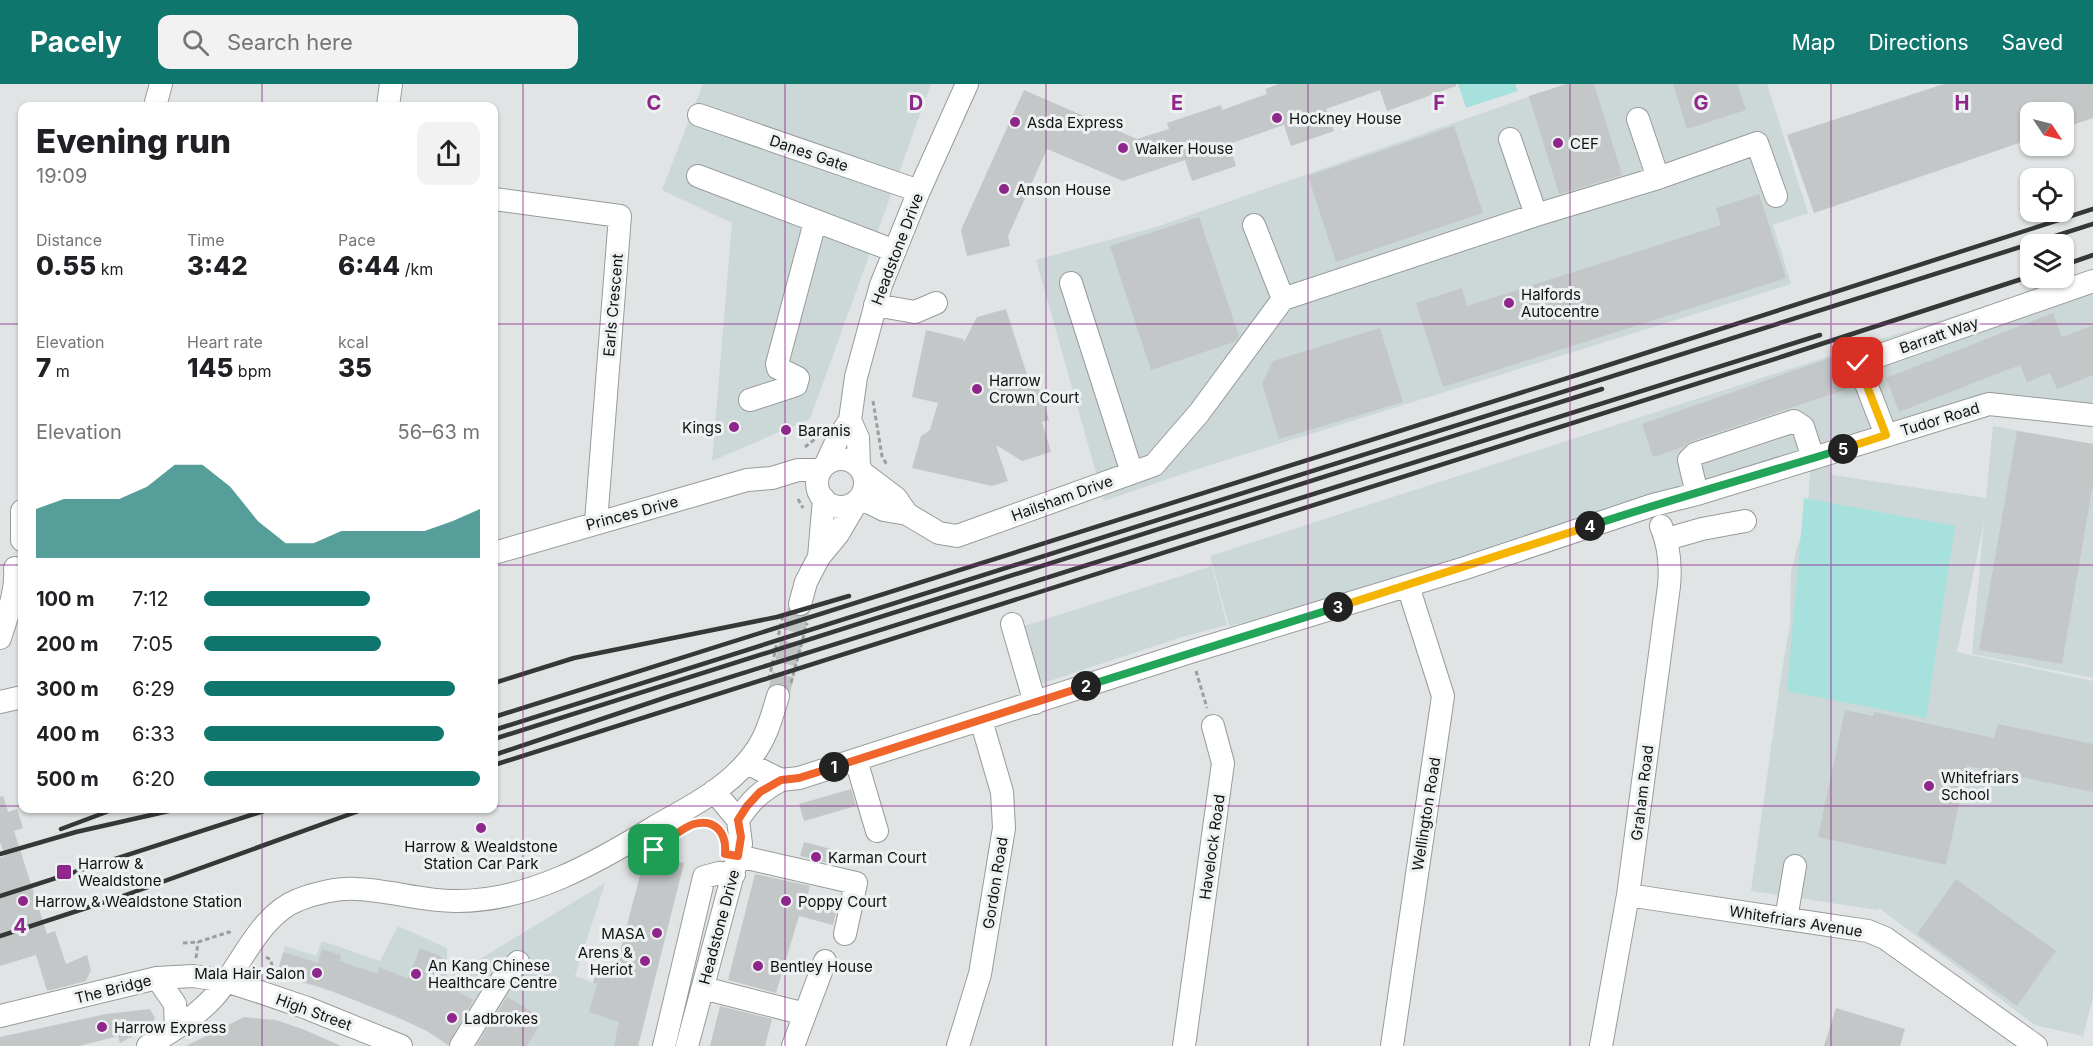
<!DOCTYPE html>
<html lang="en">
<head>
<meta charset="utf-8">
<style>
  body { margin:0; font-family:Inter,sans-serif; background:#f2f2f2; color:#202124; height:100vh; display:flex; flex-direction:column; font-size:22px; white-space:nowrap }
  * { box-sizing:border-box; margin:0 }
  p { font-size:20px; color:#757577 }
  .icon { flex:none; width:33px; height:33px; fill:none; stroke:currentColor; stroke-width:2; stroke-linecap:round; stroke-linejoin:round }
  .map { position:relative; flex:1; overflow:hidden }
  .drawer { position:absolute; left:18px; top:18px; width:480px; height:711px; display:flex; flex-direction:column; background:#fff; border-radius:12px; box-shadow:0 2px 4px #0004 }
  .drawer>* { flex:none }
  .needle { width:39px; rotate:125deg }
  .controls { position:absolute; left:2020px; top:18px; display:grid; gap:12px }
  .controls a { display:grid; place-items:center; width:54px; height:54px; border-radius:12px; background:#fff; box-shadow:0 2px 4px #0004; font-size:30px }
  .pin { position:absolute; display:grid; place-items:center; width:51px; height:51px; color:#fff; margin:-26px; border-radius:12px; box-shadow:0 3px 9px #0006 }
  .km { position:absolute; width:30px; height:30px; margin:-15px; border-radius:50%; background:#222; color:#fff; font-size:16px; line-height:30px; text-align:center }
  .round { display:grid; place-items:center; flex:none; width:63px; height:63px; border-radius:12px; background:#f2f2f2 }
  .summary { display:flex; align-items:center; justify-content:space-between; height:102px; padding:0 18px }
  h1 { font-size:33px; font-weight:800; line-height:45px }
  .metrics { display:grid; grid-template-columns:repeat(3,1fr); gap:9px; height:102px; padding:6px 18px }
  .metrics div { display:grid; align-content:center }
  .metrics b { font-size:26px; font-weight:800 }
  .metrics small { font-size:16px; font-weight:400 }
  .metrics p { font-size:16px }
  .chart { height:168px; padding:12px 18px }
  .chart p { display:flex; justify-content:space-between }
  .chart svg { width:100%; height:108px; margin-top:6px; fill:#0f766e; opacity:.7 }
  ul { padding:0 18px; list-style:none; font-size:20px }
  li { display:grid; grid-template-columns:96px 72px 1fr; align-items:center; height:45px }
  li i { height:15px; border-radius:8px; background:#0f766e }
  header { display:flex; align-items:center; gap:36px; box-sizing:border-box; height:84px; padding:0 30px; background:#0f766e; color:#fff }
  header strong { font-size:28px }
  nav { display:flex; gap:33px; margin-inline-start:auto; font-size:21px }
  .search { width:420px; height:54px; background:#f2f2f2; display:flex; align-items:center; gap:15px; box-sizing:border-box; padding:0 21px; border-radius:12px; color:#757577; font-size:22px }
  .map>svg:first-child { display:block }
  .built { fill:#cbd8d7 }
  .green { fill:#a6e1de }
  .building { fill:#c3c7c7 }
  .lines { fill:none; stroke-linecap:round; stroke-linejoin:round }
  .minor-tunnel { stroke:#c1c4c4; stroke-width:22; stroke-dasharray:22 11; stroke-linecap:butt }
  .minor-casing { stroke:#989b9b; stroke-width:24 }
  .path { stroke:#9b9e9e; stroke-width:3; stroke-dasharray:4.5 3; stroke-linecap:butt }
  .minor { stroke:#fff; stroke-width:22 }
  .rail { stroke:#363737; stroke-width:4.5 }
  .split-1-casing { stroke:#fff; stroke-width:12 }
  .split-2-casing { stroke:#fff; stroke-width:12 }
  .split-3-casing { stroke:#fff; stroke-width:12 }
  .split-4-casing { stroke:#fff; stroke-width:12 }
  .split-5-casing { stroke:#fff; stroke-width:12 }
  .split-6-casing { stroke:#fff; stroke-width:12 }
  .split-1 { stroke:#f0652b; stroke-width:8 }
  .split-2 { stroke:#f0652b; stroke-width:8 }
  .split-3 { stroke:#22a559; stroke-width:8 }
  .split-4 { stroke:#f5b400; stroke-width:8 }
  .split-5 { stroke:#22a559; stroke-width:8 }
  .split-6 { stroke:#f5b400; stroke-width:8 }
  .grid { fill:none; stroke:#8e268b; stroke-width:1.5; stroke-opacity:0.55 }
  .poi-dot { fill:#8e268b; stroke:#eef1f1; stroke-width:2 }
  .labels { text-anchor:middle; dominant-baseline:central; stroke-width:6; stroke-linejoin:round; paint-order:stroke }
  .poi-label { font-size:15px; fill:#111212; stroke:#eef1f1; text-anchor:start }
  .street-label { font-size:15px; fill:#111212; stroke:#eef1f1 }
  .grid-label { font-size:20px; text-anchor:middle; font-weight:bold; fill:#8e268b; stroke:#eef1f1; stroke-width:6; stroke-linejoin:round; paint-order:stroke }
</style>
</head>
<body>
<header>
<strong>Pacely</strong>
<div class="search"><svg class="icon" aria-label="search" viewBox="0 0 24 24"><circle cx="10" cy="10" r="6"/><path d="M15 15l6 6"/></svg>Search here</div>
<nav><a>Map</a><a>Directions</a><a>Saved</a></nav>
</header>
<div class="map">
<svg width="2093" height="962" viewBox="0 0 2093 962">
  <rect width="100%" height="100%" fill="#e0e4e4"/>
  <path class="built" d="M703 0H931L810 335 712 377 732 139 662 106Z
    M1565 0H1767L1808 129 1773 141 1791 200 1185 389 1104 417 1036 176 1156 143Z
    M2093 187V325L1989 320 1408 502 1229 542 1210 472Z
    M1993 342 2093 360V594L1972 570 1984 438 1957 568 2093 597V913L2083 952 2035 941 1879 824 1878 826 1751 807 1781 593 1790 539 1791 488 1797 463 1807 439 1810 387 1830 381 1832 391 1986 414Z
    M1212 482 1227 541 1182 553 1037 601 1021 543Z
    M605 799 575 892 649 919 638 962H449L427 947 403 936 334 908 277 891 285 862 316 872 322 857 380 877 398 842 447 864V895Z"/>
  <path class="green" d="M1458 0H1515L1518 7 1466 24Z
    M1804 414 1955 442 1926 634 1787 607Z"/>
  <path class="building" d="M1279 0H1456V2L1387 27 1380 6 1326 25 1334 47 1291 62 1284 41 1229 60 1236 82 1192 97 1185 76 1123 97 1047 65 1008 152 1010 162 967 172 961 146 1024 6 1137 55 1169 45 1167 39 1221 21 1222 26 1267 10 1265 5Z
    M1567 0H1594L1622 91 1559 110 1529 12Z
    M1673 0H1737L1746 26 1687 45Z
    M1944 0H2093V34L2064 44V28H2031V55L1814 129 1787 51Z
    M1454 42 1483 129 1336 178 1308 92Z
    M1759 110 1786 194 1443 303 1416 219 1462 204 1467 222 1721 141 1716 124Z
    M1199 133 1239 252 1234 258 1151 286 1110 162Z
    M1006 225 1029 297 1036 295 1049 336 1042 338 1051 368 1022 377 996 361 1008 397 992 402 912 384 921 352 930 346 938 319 912 313 926 246 963 255 964 258 977 233Z
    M2053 229 2062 253 2093 241V291L2057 305 2050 289 2027 298 2020 281 1899 328 1886 294Z
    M1380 244 1403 318 1279 355 1262 299 1273 277Z
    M1847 268 1845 283 1853 303 1691 357 1683 363 1653 373 1642 340Z
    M2017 347 2093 360V400L2062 580 1979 566Z
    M1845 626 1873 632 1874 628 1994 654 1998 640 2093 660V708L1967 682 1946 781 1818 753Z
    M851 705 856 722 804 737 799 720Z
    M3 712 8 728 17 725 23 744 14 747 47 850 55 847 66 880 87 871 91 886 86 897 47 907 36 871 0 882V774L5 772 0 758V713Z
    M804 758 835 766 832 780 800 772Z
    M650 770 684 779 638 962H614L619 938 589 928 597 900 593 899 596 886 614 891 644 776Z
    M755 790 810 802 807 813 838 820 833 841 799 832 776 909 728 896Z
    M1956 795 2056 867 2017 922 1917 850Z
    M420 864 442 873 434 894 473 916 448 961 427 947 393 931 321 903 277 891 283 868 318 879 322 865 341 871 340 877 377 890 379 883 408 895Z
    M507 913 537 931 534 936 540 940 527 962H479L477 961Z
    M720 922 772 935 765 962H710Z
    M1836 924 1905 945 1900 962H1824Z
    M150 925 155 934 152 942 120 959 118 952 79 962H0V953L106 930Z
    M244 933 276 936 305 946 341 962H186Z"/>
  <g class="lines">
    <path class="minor-tunnel" d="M778 612 800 520"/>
    <defs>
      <path id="minor" d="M155 22 161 0
        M388 22 391 0
        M699 31 919 107
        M1638 35 1658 94
        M1510 55 1536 131
        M698 92 895 167
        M494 115 620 132 596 438
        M1254 141 1283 215
        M1071 199 1132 389
        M875 221 915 228 936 219
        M750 316 796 301 798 294 778 284 777 280 815 138
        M850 336 858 354 859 383
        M1886 351 1858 279 2093 197
        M817 399a24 24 0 1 1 48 0a24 24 0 1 1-48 0Z
        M826 380 837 356 850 336 856 293 881 201 919 107 967 0
        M863 389 896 414 907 430
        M1697 410 1689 376 1695 370 1794 337 1803 343 1813 374
        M860 414 884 426 907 430 939 449 957 452 1154 381 1199 329 1283 215 1536 131 1658 94 1757 59 1776 112
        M22 427V456
        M1667 455 1702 445 1745 437
        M494 469 747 396 772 394 798 386H821
        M819 473 824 415
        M800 520 806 498 819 473 838 450 858 416
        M1012 540 1035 619
        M0 554C7 531 17 508 15 484
        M0 618 22 613
        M856 676 877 747
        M747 679 781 696 799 694 1190 568 1465 484 1653 421 1697 410 1989 320 2093 331
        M738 736C751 716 761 707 781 696
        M738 772 856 799 845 850
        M1628 811 1868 847 1885 854 2036 962
        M1786 835 1795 782
        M157 894 175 920 176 944
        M703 904 805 930
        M0 932 157 894 193 892 226 897 257 907 307 924 401 962
        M148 962C172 947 194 934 213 914 241 883 259 831 298 816 315 809 338 804 356 805 389 806 422 817 455 817 528 818 596 779 656 742 688 724 724 706 748 677 765 658 771 636 778 612
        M461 962 501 897 518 878
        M664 962 704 793 719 789 734 790
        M687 962 741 760 738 736 714 707
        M793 962 825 877
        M958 962 980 890 1004 744 1002 708 981 636
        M1184 962 1223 679 1213 642
        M1392 962 1443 612 1408 502
        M1601 962 1628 811 1669 502C1671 481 1669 461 1661 442"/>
    </defs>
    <use href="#minor" class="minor-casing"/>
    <path class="path" d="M873 317 882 372 887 381
      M805 363 815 355
      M798 415 803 424
      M1196 587 1207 624
      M769 595 783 531
      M791 599 807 539
      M702 740 716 742
      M183 859 198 858 229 848 233 851
      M266 873 271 876 273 890
      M196 874 198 858"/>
    <use href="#minor" class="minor"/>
    <path class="rail" d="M2064 181 2093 171
      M494 599 574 574 777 533 849 512
      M494 633 1596 285 2093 125
      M494 646 2093 140
      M494 655 1602 305
      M494 671 670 612 1820 251
      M494 681 1784 272 2031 192
      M61 745 117 724
      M0 770 76 748 182 724
      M0 812 273 724
      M0 852 123 812 367 724"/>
  </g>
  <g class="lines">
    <defs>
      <path id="split-1" d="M654 766C666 758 681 744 694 740 716 734 727 750 725 770L738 772 741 753 738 736 747 722 760 708 781 696 799 694 834 683"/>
      <path id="split-2" d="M834 683 1086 602"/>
      <path id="split-3" d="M1086 602 1338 523"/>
      <path id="split-4" d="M1338 523 1590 442"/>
      <path id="split-5" d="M1590 442C1674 414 1759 391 1843 365"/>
      <path id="split-6" d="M1843 365 1886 351 1858 279"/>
    </defs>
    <use href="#split-1" class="split-1-casing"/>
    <use href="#split-2" class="split-2-casing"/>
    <use href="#split-3" class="split-3-casing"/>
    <use href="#split-4" class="split-4-casing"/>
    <use href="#split-5" class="split-5-casing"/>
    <use href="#split-6" class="split-6-casing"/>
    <use href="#split-1" class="split-1"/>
    <use href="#split-2" class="split-2"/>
    <use href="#split-3" class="split-3"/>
    <use href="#split-4" class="split-4"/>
    <use href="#split-5" class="split-5"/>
    <use href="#split-6" class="split-6"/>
  </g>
  <path class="grid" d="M262 0V22M523 0V962M785 0V962M1046 0V962M1308 0V962M1570 0V962M1831 0V962M0 240H22M494 240H2093M0 481H22M494 481H2093M0 722H22M494 722H2093M262 724V962"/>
  <g class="poi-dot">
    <circle cx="1277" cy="34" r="6"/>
    <circle cx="1015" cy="38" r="6"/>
    <circle cx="1558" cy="59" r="6"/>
    <circle cx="1123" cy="64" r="6"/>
    <circle cx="1004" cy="105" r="6"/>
    <circle cx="1509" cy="219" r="6"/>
    <circle cx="977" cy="305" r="6"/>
    <circle cx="734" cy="343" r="6"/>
    <circle cx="786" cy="346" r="6"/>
    <circle cx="1929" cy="702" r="6"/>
    <circle cx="481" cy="744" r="6"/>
    <circle cx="816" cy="773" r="6"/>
    <rect x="56" y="780" width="16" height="16" rx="3"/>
    <circle cx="23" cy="817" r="6"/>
    <circle cx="786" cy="817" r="6"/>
    <circle cx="657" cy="849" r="6"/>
    <circle cx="645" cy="877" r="6"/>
    <circle cx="758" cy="882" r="6"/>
    <circle cx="317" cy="889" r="6"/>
    <circle cx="416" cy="890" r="6"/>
    <circle cx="452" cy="934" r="6"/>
    <circle cx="102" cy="943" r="6"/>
  </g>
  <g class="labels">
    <g class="poi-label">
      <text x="1289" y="34">Hockney House</text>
      <text x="1027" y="38">Asda Express</text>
      <text x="1570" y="59">CEF</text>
      <text x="1135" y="64">Walker House</text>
      <text x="1016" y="105">Anson House</text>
      <text x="1521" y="210">Halfords<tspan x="1521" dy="17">Autocentre</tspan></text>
      <text x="989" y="296">Harrow<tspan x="989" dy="17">Crown Court</tspan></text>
      <text x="722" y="343" text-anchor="end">Kings</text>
      <text x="798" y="346">Baranis</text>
      <text x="1941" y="693">Whitefriars<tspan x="1941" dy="17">School</tspan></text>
      <text x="481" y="762" text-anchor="middle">Harrow &amp; Wealdstone<tspan x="481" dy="17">Station Car Park</tspan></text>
      <text x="828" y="773">Karman Court</text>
      <text x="78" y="779">Harrow &amp;<tspan x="78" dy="17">Wealdstone</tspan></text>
      <text x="35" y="817">Harrow &amp; Wealdstone Station</text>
      <text x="798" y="817">Poppy Court</text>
      <text x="645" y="849" text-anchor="end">MASA</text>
      <text x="633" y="868" text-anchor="end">Arens &amp;<tspan x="633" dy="17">Heriot</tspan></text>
      <text x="428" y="881">An Kang Chinese<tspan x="428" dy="17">Healthcare Centre</tspan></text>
      <text x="770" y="882">Bentley House</text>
      <text x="305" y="889" text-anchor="end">Mala Hair Salon</text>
      <text x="464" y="934">Ladbrokes</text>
      <text x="114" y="943">Harrow Express</text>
    </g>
    <g class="street-label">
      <text transform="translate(809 69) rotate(19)">Danes Gate</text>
      <text transform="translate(897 165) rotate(-69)">Headstone Drive</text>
      <text transform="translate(613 221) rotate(-85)">Earls Crescent</text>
      <text transform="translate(1939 251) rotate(-19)">Barratt Way</text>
      <text transform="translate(1940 335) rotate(-17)">Tudor Road</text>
      <text transform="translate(1062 414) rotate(-20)">Hailsham Drive</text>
      <text transform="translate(632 429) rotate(-15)">Princes Drive</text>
      <text transform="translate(1642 709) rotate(-83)">Graham Road</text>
      <text transform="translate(1426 730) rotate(-81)">Wellington Road</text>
      <text transform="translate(1212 763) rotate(-82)">Havelock Road</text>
      <text transform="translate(995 799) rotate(-81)">Gordon Road</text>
      <text transform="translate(1796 837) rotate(9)">Whitefriars Avenue</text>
      <text transform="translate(719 843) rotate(-75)">Headstone Drive</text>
      <text transform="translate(113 905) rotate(-14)">The Bridge</text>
      <text transform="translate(314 928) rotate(20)">High Street</text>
    </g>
  </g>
  <g class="grid-label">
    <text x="654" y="26">C</text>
    <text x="916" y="26">D</text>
    <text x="1177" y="26">E</text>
    <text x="1439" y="26">F</text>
    <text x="1701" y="26">G</text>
    <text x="1962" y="26">H</text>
    <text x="20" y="849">4</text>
  </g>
</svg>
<div class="controls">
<a><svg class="needle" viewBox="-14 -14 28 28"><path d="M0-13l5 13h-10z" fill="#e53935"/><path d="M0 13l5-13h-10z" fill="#757577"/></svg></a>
<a><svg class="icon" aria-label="locate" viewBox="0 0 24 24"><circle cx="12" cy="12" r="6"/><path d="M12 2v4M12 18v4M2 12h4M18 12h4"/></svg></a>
<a><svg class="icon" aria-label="layers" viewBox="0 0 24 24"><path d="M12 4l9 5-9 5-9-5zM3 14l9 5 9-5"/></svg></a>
</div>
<div class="pin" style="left:654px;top:766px;background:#1e9e55"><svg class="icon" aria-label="arrive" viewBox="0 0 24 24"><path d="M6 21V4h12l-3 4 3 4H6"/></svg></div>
<div class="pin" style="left:1858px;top:279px;background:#d93025"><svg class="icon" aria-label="check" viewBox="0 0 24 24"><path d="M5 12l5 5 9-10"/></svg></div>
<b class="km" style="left:834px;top:683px">1</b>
<b class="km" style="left:1086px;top:602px">2</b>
<b class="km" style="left:1338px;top:523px">3</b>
<b class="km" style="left:1590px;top:442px">4</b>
<b class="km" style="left:1843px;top:365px">5</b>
<section class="drawer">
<div class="summary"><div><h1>Evening run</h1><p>19:09</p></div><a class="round"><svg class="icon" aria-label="share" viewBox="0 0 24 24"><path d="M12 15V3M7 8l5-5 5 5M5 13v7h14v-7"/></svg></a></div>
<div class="metrics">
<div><p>Distance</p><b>0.55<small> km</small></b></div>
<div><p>Time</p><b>3:42</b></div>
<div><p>Pace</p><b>6:44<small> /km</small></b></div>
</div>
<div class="metrics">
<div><p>Elevation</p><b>7<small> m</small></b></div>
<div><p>Heart rate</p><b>145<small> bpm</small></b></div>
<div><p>kcal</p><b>35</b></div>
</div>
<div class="chart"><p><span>Elevation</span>56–63 m</p>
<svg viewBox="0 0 160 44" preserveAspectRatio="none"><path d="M0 44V24L10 20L20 20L30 20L40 15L50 6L60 6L70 15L80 29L90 38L100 38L110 33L120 33L130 33L140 33L150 29L160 24V44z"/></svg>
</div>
<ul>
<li><b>100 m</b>7:12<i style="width:60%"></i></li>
<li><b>200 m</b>7:05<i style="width:64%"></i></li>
<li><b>300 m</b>6:29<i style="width:91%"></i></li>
<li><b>400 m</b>6:33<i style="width:87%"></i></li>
<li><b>500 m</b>6:20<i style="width:100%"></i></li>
</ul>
</section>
</div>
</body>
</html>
